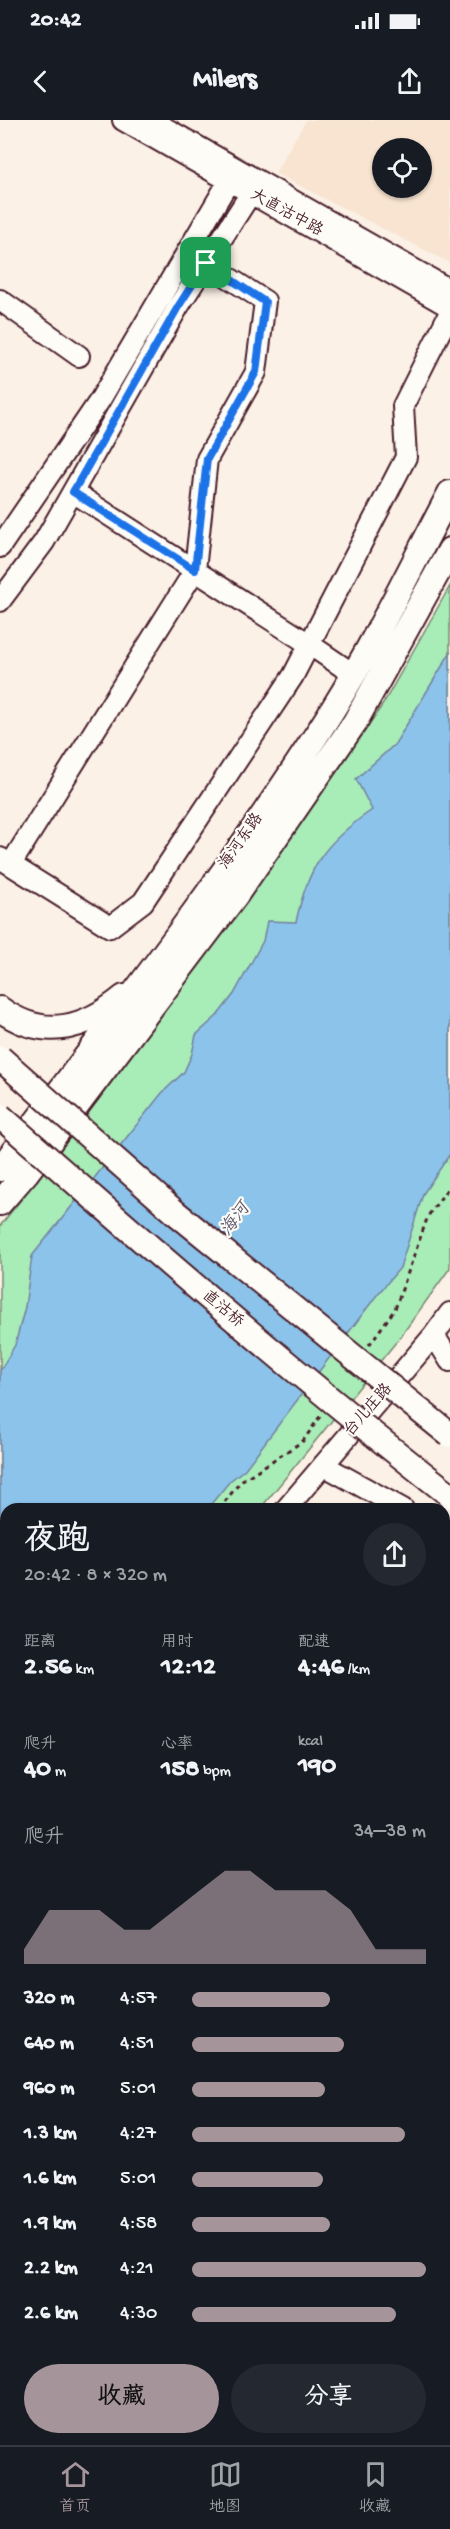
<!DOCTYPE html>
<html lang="zh">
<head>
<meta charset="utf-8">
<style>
  body { margin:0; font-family:"Gochi Hand","LXGW WenKai TC",sans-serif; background:#242831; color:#f1f3f6; height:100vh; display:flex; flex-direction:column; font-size:22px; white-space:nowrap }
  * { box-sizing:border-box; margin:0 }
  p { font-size:20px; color:#9ea1a6 }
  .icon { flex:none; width:33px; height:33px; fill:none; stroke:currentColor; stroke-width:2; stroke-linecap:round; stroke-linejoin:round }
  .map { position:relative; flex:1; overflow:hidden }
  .panel { position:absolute; left:0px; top:1383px; width:450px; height:942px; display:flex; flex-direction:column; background:#171b24; border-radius:18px 18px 0 0; box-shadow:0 2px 4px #0004 }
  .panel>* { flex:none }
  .tools { position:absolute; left:372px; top:18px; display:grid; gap:12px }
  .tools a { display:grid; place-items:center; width:60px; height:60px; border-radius:50%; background:#171b24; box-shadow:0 2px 4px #0004; font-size:30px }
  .pin { position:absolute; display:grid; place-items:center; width:51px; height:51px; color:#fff; margin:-26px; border-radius:12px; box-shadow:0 3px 9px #0006 }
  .round { display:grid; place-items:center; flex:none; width:63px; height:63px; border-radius:32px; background:#242831 }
  .summary { display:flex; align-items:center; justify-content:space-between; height:102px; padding:0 24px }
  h1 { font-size:33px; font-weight:700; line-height:45px }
  .metrics { display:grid; grid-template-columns:repeat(3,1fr); gap:9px; height:102px; padding:6px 24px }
  .metrics div { display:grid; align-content:center }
  .metrics b { font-size:26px; font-weight:700 }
  .metrics small { font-size:16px; font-weight:400 }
  .metrics p { font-size:16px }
  .chart { height:168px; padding:12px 24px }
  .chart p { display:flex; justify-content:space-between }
  .chart svg { width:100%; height:108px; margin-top:6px; fill:#a6949b; opacity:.7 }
  .action { display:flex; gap:12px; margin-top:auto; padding:12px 24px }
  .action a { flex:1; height:69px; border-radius:36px; background:#a6949b; color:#111; font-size:24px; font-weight:700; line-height:69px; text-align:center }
  .action a+a { background:#242831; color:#f1f3f6 }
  ul { padding:0 24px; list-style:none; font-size:20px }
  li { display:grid; grid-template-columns:96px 72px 1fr; align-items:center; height:45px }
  li i { height:15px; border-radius:8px; background:#a6949b }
  .status { display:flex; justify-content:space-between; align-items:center; height:42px; padding:0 30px; background:#171b24; direction:ltr }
  .status svg { height:16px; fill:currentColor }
  header { display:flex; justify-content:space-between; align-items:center; height:78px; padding:0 24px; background:#171b24; font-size:27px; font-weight:700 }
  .menu { display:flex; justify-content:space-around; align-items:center; height:84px; border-top:2px solid #363941; background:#171b24; font-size:16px; color:#9ea1a6 }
  .menu a { display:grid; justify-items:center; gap:3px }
  .menu .selected { color:#a6949b }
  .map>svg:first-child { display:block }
  .built { fill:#f8e4d1; fill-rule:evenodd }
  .green { fill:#a8ecb7; stroke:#798671; stroke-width:1.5 }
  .water { fill:#8cc3ea; stroke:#72819e; stroke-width:1.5 }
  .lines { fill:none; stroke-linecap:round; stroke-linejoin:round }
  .minor-casing { stroke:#4a1f2b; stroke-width:24 }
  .major-casing { stroke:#4a1f2b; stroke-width:28 }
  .path { stroke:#4a1f2b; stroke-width:3; stroke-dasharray:4.5 4.5; stroke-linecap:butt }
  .minor { stroke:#fdfcf7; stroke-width:20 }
  .major { stroke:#fdfcf7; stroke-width:24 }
  .major-bridge-casing { stroke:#4a1f2b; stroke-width:28; stroke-linecap:butt }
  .major-bridge { stroke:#fdfcf7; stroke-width:24 }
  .route-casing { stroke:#fff; stroke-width:12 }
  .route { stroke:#1a73e8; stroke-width:8 }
  .labels { text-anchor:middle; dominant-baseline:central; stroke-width:4.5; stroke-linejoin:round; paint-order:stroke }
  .street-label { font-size:16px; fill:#4a1f2b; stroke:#fdfcf7 }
  .water-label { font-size:18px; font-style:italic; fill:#61586e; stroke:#fdfcf7 }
</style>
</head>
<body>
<div class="status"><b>20:42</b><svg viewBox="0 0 49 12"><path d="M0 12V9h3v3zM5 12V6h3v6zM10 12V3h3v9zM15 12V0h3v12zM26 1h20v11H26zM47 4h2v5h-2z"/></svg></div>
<header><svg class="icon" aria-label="back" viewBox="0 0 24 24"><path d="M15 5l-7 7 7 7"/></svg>Milers<svg class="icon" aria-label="share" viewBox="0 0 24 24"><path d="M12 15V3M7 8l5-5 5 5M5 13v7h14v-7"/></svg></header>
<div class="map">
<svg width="450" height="2325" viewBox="0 0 450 2325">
  <rect width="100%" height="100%" fill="#fbf1e6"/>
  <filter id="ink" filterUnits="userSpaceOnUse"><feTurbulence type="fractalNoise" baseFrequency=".0167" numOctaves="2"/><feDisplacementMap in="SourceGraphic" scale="12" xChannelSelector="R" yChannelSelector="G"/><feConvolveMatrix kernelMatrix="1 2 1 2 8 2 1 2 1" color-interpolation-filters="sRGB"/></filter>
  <g filter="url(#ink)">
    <path class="built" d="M306 0H450V143L275 53ZM422 28V68H382V28Z
      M6 2097V2228L0 2224V2105Z
      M125 2319H209L204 2325H133Z"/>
    <path class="green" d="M450 466V1148L401 1216 260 1389H6V1700L0 1708V1106L73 1014 267 753 383 584Z
      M0 2259 6 2264V2319H77L84 2325H0Z"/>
    <path class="water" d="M450 533V1034L423 1074 400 1148 377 1175 245 1349 230 1361 207 1389H6V1624L0 1626V1251L15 1225 25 1187 32 1136 162 973 184 952 192 934 196 915 217 896 234 874 263 821 267 801 296 802C308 746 325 722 372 690L356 659 395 624Z"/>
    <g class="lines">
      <defs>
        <path id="minor" d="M123 0 450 187
          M151 0 450 170
          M0 180 79 236
          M73 372 309 524 353 554
          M0 427 100 280 236 49
          M0 481 44 422 178 187 258 62
          M0 738 110 807 143 782 293 556 406 337 403 286 450 192
          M11 744 195 450 207 339 256 252 265 181 206 143
          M434 1215 450 1241
          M323 1345 403 1389
          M286 1389 434 1215 450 1193
          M444 1411 450 1415
          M444 1621 450 1614
          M0 1745 6 1738
          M444 1813 450 1817
          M0 2000 6 2005
          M444 2096 450 2089
          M0 2235 6 2239
          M110 2319 118 2325
          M407 2319 415 2325
          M261 2325 266 2319"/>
        <path id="major" d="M0 889C44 921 85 909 124 877
          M0 1049C115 899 232 749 333 589 376 520 412 445 450 373
          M0 1083 27 1052 236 775 355 602 450 430
          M444 2072 450 2064
          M240 2325 244 2319"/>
      </defs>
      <use href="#minor" class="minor-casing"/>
      <use href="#major" class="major-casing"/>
      <path class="path" d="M369 1225 395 1189 428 1096 450 1065
        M219 1389 241 1361 303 1321 321 1295
        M0 1658 6 1649"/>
      <use href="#minor" class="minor"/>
      <use href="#major" class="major"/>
      <defs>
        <path id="major-bridge" d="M0 938 176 1093 450 1315
          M0 996C147 1126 295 1254 450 1375"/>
      </defs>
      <use href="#major-bridge" class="major-bridge-casing"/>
      <use href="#major-bridge" class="major-bridge"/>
    </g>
  </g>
  <g class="lines" filter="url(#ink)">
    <defs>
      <path id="route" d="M206 143 265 182 256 252 207 339 195 450 73 372 178 187Z"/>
    </defs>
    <use href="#route" class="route-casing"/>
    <use href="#route" class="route"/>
  </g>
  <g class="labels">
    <g class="street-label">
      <text transform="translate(286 94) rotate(29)">大直沽中路</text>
      <text transform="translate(242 722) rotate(-55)">海河东路</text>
      <text transform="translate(222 1190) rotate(40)">直沽桥</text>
      <text transform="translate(369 1291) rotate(-49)">台儿庄路</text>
    </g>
    <g class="water-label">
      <text transform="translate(236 1100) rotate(-53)">海河</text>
    </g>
  </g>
</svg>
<div class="tools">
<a><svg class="icon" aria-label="locate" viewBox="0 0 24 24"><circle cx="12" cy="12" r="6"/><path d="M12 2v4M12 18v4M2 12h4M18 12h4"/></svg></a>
</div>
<div class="pin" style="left:206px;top:143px;background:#1e9e55"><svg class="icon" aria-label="arrive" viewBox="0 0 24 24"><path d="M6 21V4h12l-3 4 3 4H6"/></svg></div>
<section class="panel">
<div class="summary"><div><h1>夜跑</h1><p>20:42 · 8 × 320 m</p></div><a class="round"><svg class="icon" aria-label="share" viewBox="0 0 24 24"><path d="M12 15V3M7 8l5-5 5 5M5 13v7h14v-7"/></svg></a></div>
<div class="metrics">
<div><p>距离</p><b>2.56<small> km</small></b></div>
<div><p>用时</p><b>12:12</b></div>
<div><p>配速</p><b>4:46<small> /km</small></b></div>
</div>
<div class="metrics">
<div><p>爬升</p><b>40<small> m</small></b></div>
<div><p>心率</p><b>158<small> bpm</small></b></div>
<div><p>kcal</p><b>190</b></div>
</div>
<div class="chart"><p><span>爬升</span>34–38 m</p>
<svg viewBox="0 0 160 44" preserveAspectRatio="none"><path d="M0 44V38L10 22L20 22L30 22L40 30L50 30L60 22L70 14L80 6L90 6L100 14L110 14L120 14L130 22L140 38L150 38L160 38V44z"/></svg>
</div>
<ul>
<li><b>320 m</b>4:57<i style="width:59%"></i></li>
<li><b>640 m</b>4:51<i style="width:65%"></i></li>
<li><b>960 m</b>5:01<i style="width:57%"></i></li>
<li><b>1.3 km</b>4:27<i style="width:91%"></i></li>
<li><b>1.6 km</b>5:01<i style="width:56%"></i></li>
<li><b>1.9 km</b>4:58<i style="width:59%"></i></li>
<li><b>2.2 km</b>4:21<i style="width:100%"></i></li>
<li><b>2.6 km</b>4:30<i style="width:87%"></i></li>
</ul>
<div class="action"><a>收藏</a><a>分享</a></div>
</section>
</div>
<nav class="menu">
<a class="selected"><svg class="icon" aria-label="home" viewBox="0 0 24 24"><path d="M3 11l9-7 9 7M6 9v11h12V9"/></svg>首页</a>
<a><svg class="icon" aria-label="map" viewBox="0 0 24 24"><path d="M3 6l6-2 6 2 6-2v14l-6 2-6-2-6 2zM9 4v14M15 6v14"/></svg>地图</a>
<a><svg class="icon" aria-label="saved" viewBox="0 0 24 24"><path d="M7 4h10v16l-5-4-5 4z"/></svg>收藏</a>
</nav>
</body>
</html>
